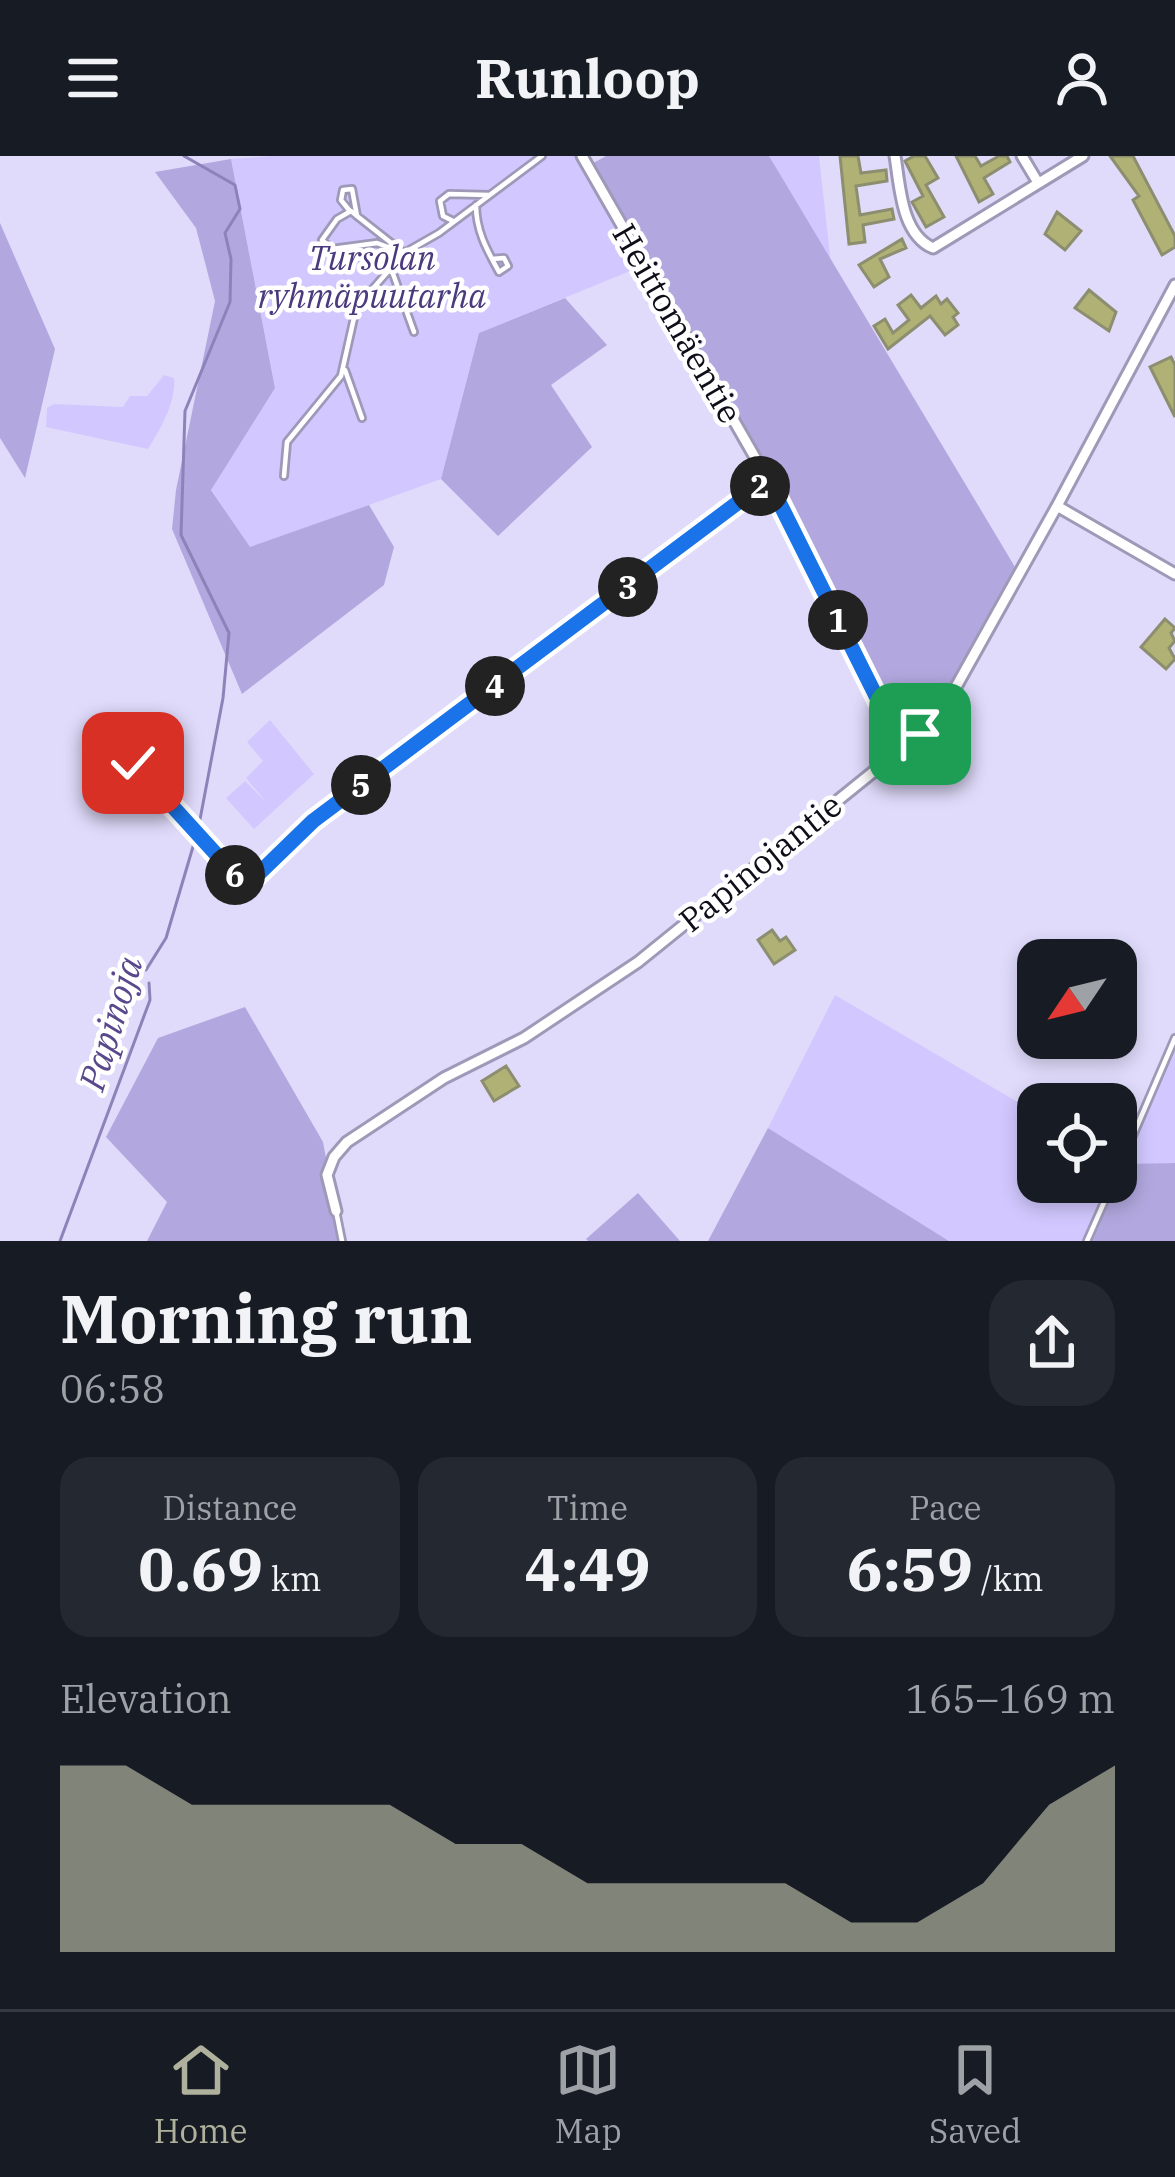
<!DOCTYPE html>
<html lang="en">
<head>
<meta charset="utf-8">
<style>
  body { margin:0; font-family:"IBM Plex Serif",serif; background:#242831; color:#f1f3f6; height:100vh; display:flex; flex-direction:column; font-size:45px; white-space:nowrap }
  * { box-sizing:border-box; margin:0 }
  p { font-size:39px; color:#9ea1a6 }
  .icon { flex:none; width:66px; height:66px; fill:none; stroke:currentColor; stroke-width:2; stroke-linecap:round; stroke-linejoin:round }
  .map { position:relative; height:1085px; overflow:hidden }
  .details { display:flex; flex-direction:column; background:#171b24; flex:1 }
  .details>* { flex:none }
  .needle { width:78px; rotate:235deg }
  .tools { position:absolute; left:1017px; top:783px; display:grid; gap:24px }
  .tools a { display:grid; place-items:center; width:120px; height:120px; border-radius:24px; background:#171b24; box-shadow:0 6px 18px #0003; font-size:60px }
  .pin { position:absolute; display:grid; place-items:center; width:102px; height:102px; color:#fff; margin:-51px; border-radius:24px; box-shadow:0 6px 18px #0006 }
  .km { position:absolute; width:60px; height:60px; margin:-30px; border-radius:50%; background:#222; color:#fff; font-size:33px; line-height:60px; text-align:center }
  .round { display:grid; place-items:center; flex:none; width:126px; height:126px; border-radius:36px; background:#242831 }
  .summary { display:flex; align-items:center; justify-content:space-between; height:204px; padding:0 60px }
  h1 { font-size:66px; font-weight:700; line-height:90px }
  .metrics { display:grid; grid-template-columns:repeat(3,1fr); gap:18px; height:204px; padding:12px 60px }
  .metrics div { display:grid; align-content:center; border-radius:30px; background:#242831; text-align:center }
  .metrics b { font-size:60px; font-weight:700 }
  .metrics small { font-size:33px; font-weight:400 }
  .metrics p { font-size:33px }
  .chart { height:336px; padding:24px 60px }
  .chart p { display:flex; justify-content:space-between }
  .chart svg { width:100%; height:216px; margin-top:12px; fill:#afb19c; opacity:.7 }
  header { display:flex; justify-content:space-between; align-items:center; height:156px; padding:0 60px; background:#171b24; font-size:54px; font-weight:700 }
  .tab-bar { display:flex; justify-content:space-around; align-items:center; height:168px; border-top:3px solid #363941; background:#171b24; font-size:33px; color:#9ea1a6 }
  .tab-bar a { display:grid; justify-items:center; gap:6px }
  .tab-bar .active { color:#afb19c }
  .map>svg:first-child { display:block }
  .green { fill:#d2c8ff }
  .forest { fill:#b2a8df }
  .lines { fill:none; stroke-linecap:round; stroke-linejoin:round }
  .stream { stroke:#8e83b8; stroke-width:3 }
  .building { fill:#afb175; stroke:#8d8e70; stroke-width:3 }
  .lane-casing { stroke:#9f99b8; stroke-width:10 }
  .street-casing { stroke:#9f99b8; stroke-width:15 }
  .lane { stroke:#fff; stroke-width:4.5 }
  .street { stroke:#fff; stroke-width:9 }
  .route-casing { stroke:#fff; stroke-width:24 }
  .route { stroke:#1a73e8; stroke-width:15 }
  .labels { text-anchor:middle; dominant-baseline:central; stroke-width:9; stroke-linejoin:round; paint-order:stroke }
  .park-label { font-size:33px; font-style:italic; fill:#4c3a7e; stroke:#fff }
  .street-label { font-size:33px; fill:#0f0d18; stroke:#fff }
  .water-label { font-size:36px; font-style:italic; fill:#59488c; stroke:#fff }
</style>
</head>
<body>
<header><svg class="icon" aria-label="menu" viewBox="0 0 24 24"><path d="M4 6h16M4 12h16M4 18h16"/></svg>Runloop<svg class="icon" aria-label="person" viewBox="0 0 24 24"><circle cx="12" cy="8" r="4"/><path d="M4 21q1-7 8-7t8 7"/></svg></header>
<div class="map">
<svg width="1175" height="1085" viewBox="0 0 1175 1085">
  <rect width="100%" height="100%" fill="#e0dbfb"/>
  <path class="green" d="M271 0H580L645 109 479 177 441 323 250 392 211 333 275 231 231 3Z
    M769 0H819L831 108Z
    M164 219 174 222C176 247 161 272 148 293L46 271 47 252 54 248 123 251 130 240H147Z
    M270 564 314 618 254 673 226 642 245 625 266 646 246 622 263 605 247 586Z
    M835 839 1038 958V1026H1116V1003L1125 1008 1175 895V1007L1125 1009 1090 1085H949L768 972Z"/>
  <path class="forest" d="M606 0H769L1018 416 952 538 901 592 768 324 588 10Z
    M231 3 275 232 211 334 250 391 369 349 394 391 384 429 242 538 172 373 176 334 215 145 196 72 155 16Z
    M0 67 55 193 25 322 0 282Z
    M565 142 607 189 551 229 592 291 498 380 441 323 479 177Z
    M245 851 323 986 342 1085H147L167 1046 106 981 158 882Z
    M768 972 949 1085H708Z
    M1175 1007V1085H1090L1125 1008Z
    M638 1037 680 1085H588L586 1083Z"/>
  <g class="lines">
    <path class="stream" d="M184 0 235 29 240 53 225 77 231 103 230 146 185 255 181 379 229 477 223 542 198 674
      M146 814 166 782 195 684
      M60 1085 150 844 149 827"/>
  </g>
  <path class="building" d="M840 0H858L861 17 886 14 887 25 856 30 860 59 892 53 894 63 863 69 865 86 849 88Z
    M914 0H925L938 22 926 29 944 61 926 71 912 46 923 40 905 5Z
    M956 0H975L981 10 999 0H1007L1010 6 984 22 993 38 979 46Z
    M1110 0H1133L1175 80V91L1162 99 1133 44 1139 40Z
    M1057 56 1081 75 1065 94 1045 78Z
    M902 83 906 92 880 103 889 121 874 131 859 109Z
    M1089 134 1116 156 1109 175 1075 152Z
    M911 139 921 152 936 140 941 148 947 143 958 157 953 161 958 169 945 179 930 160 888 193 874 170 885 163 893 177 909 164 898 149Z
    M1171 201 1175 209V261L1150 211Z
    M1165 463 1175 472 1171 477 1175 485 1169 492 1175 503 1166 513 1141 491Z
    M772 774 780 785 786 781 795 794 774 808 758 784Z
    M506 910 519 930 494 945 482 925Z"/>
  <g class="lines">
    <defs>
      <path id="lane" d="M476 49C476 75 487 94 499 116L508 110 504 102 492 103
        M349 54 341 44 343 34 352 33 357 60
        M351 55 357 60 404 97 377 87 332 93 322 84 337 63Z
        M453 65 443 60 440 45 449 38 489 39
        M392 115 414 176
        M345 214 362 262
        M284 320 287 286 341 220 354 162 363 144 404 97 439 77 542 0
        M1116 1019 1175 882
        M336 1055 342 1085
        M1087 1085 1113 1026"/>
      <path id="street" d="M582 0 768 324 901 592
        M895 0C900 30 901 78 933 92L1083 0
        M1022 0 1037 25
        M1057 350 1175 129
        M133 607 236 720 249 727 313 665 768 324
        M336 1055 327 1019 334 1001 347 986 444 922 524 882 638 806 920 578 952 538 1057 350 1175 418"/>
    </defs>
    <use href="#lane" class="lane-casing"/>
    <use href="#street" class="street-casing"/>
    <use href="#lane" class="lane"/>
    <use href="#street" class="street"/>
  </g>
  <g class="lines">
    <defs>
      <path id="route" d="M133 607 236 720 249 727 313 665 768 324 902 592 920 578"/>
    </defs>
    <use href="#route" class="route-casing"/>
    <use href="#route" class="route"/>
  </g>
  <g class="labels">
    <g class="park-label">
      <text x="372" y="101">Tursolan<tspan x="372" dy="38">ryhmäpuutarha</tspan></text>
    </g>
    <g class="street-label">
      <text transform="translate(678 167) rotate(60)">Heittomäentie</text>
      <text transform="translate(760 706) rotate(-39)">Papinojantie</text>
    </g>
    <g class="water-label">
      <text transform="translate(110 867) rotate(-73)">Papinoja</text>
    </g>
  </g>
</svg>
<div class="tools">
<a><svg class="needle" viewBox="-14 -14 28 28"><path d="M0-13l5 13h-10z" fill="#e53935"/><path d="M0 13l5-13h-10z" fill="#9ea1a6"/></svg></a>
<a><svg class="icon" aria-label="locate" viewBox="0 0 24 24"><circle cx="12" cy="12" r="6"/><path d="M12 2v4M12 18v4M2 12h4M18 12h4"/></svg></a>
</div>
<div class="pin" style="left:920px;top:578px;background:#1e9e55"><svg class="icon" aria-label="arrive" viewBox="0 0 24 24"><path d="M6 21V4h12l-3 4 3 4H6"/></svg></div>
<div class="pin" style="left:133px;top:607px;background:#d93025"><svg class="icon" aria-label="check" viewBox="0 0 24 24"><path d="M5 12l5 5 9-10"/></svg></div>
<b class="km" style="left:838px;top:464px">1</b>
<b class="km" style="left:760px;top:330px">2</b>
<b class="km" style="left:628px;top:431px">3</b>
<b class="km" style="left:495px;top:530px">4</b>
<b class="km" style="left:361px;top:629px">5</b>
<b class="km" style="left:235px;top:719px">6</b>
</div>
<section class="details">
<div class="summary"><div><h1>Morning run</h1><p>06:58</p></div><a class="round"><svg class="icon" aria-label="share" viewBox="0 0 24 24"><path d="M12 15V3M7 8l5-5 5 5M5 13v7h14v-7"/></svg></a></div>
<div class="metrics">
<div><p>Distance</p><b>0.69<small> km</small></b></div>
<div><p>Time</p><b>4:49</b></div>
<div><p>Pace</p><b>6:59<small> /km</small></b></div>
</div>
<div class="chart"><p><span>Elevation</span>165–169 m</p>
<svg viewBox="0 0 160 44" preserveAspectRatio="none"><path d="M0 44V6L10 6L20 14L30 14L40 14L50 14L60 22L70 22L80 30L90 30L100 30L110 30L120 38L130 38L140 30L150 14L160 6V44z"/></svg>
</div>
</section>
<nav class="tab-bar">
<a class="active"><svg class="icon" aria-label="home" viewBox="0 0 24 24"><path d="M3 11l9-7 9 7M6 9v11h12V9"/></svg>Home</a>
<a><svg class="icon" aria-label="map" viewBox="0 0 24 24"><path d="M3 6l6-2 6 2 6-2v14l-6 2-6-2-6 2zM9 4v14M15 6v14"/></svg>Map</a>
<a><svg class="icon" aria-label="saved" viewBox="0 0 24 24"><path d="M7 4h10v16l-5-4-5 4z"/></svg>Saved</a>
</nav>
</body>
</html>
